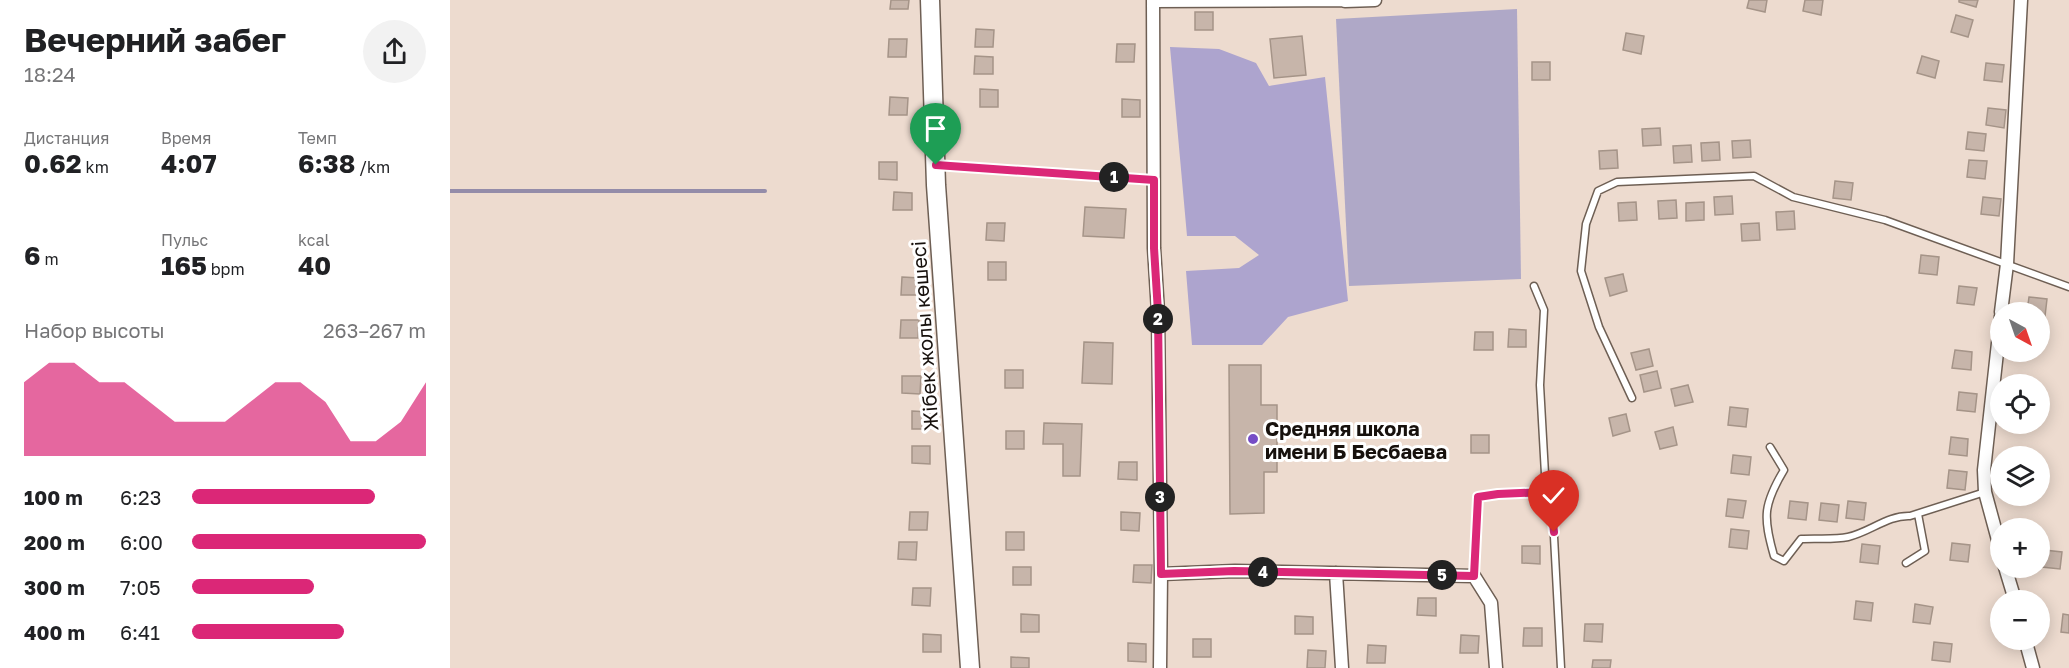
<!DOCTYPE html>
<html lang="ru">
<head>
<meta charset="utf-8">
<style>
  body { margin:0; font-family:"Golos Text",sans-serif; background:#f2f2f2; color:#202124; height:100vh; display:flex; flex-direction:column; font-size:22px; white-space:nowrap }
  * { box-sizing:border-box; margin:0 }
  p { font-size:20px; color:#757577 }
  .icon { flex:none; width:33px; height:33px; fill:none; stroke:currentColor; stroke-width:2; stroke-linecap:round; stroke-linejoin:round }
  .map { position:relative; flex:1; overflow:hidden }
  .panel { display:flex; flex-direction:column; background:#fff; width:450px }
  .panel>* { flex:none }
  .needle { width:39px; rotate:140deg }
  .controls { position:absolute; left:1540px; top:302px; display:grid; gap:12px }
  .controls a { display:grid; place-items:center; width:60px; height:60px; border-radius:50%; background:#fff; box-shadow:0 3px 15px #0003; font-size:30px }
  .pin { position:absolute; display:grid; place-items:center; width:51px; height:51px; color:#fff; margin:-62px -26px; border-radius:50% 50% 50% 0; rotate:-45deg; box-shadow:0 0 6px #0007 }
  .pin .icon { rotate:45deg }
  .km { position:absolute; width:30px; height:30px; margin:-15px; border-radius:50%; background:#222; color:#fff; font-size:16px; line-height:30px; text-align:center }
  .round { display:grid; place-items:center; flex:none; width:63px; height:63px; border-radius:32px; background:#f2f2f2 }
  .headline { display:flex; align-items:center; justify-content:space-between; height:102px; padding:0 24px }
  h1 { font-size:33px; font-weight:700; line-height:45px }
  .figures { display:grid; grid-template-columns:repeat(3,1fr); gap:9px; height:102px; padding:6px 24px }
  .figures div { display:grid; align-content:center }
  .figures b { font-size:26px; font-weight:700 }
  .figures small { font-size:16px; font-weight:400 }
  .figures p { font-size:16px }
  .chart { height:168px; padding:12px 24px }
  .chart p { display:flex; justify-content:space-between }
  .chart svg { width:100%; height:108px; margin-top:6px; fill:#db2777; opacity:.7 }
  ul { padding:0 24px; list-style:none; font-size:20px }
  li { display:grid; grid-template-columns:96px 72px 1fr; align-items:center; height:45px }
  li i { height:15px; border-radius:8px; background:#db2777 }
  main { display:flex; flex:1; min-height:0 }
  .map>svg:first-child { display:block }
  .green { fill:#afa8c7 }
  .forest { fill:#ada4ce }
  .lines { fill:none; stroke-linecap:round; stroke-linejoin:round }
  .stream { stroke:#948ca9; stroke-width:4 }
  .building { fill:#c7b5aa; stroke:#a59488; stroke-width:1.5 }
  .lane-casing { stroke:#6e5f54; stroke-width:9 }
  .street-casing { stroke:#6e5f54; stroke-width:15 }
  .secondary-casing { stroke:#6e5f54; stroke-width:21 }
  .lane { stroke:#fff; stroke-width:6 }
  .street { stroke:#fff; stroke-width:12 }
  .secondary { stroke:#fff; stroke-width:18 }
  .route-casing { stroke:#fff; stroke-width:12 }
  .route { stroke:#db2777; stroke-width:8 }
  .poi-dot { fill:#764dc6; stroke:#fff; stroke-width:2 }
  .labels { text-anchor:middle; dominant-baseline:central; stroke-width:6; stroke-linejoin:round; paint-order:stroke }
  .street-label { font-size:20px; fill:#17110d; stroke:#fff }
  .poi-label { font-size:20px; font-weight:bold; fill:#17110d; stroke:#fff; text-anchor:start }
</style>
</head>
<body>
<main>
<section class="panel">
<div class="headline"><div><h1>Вечерний забег</h1><p>18:24</p></div><a class="round"><svg class="icon" aria-label="share" viewBox="0 0 24 24"><path d="M12 15V3M7 8l5-5 5 5M5 13v7h14v-7"/></svg></a></div>
<div class="figures">
<div><p>Дистанция</p><b>0.62<small> km</small></b></div>
<div><p>Время</p><b>4:07</b></div>
<div><p>Темп</p><b>6:38<small> /km</small></b></div>
</div>
<div class="figures">
<div><b>6<small> m</small></b></div>
<div><p>Пульс</p><b>165<small> bpm</small></b></div>
<div><p>kcal</p><b>40</b></div>
</div>
<div class="chart"><p><span>Набор высоты</span>263–267 m</p>
<svg viewBox="0 0 160 44" preserveAspectRatio="none"><path d="M0 44V14L10 6L20 6L30 14L40 14L50 22L60 30L70 30L80 30L90 22L100 14L110 14L120 22L130 38L140 38L150 30L160 14V44z"/></svg>
</div>
<ul>
<li><b>100 m</b>6:23<i style="width:78%"></i></li>
<li><b>200 m</b>6:00<i style="width:100%"></i></li>
<li><b>300 m</b>7:05<i style="width:52%"></i></li>
<li><b>400 m</b>6:41<i style="width:65%"></i></li>
</ul>
</section>
<div class="map">
<svg width="1619" height="668" viewBox="0 0 1619 668">
  <rect width="100%" height="100%" fill="#eddbcf"/>
  <path class="green" d="M1067 9 1071 279 899 286 886 19Z"/>
  <path class="forest" d="M720 47 769 49 806 63 819 86 875 77 898 301 838 317 812 345H742L736 271 789 268 809 255 785 236H737Z"/>
  <g class="lines">
    <path class="stream" d="M0 191H315"/>
  </g>
  <path class="building" d="M441 0H459L458 9H440Z
    M1299 0H1317L1315 12 1297 8Z
    M1355 0H1373L1371 15 1353 11Z
    M1509 0H1528L1526 7 1509 2Z
    M745 12H763V30H745Z
    M1506 15 1523 20 1518 37 1501 32Z
    M526 29 544 30 543 47H525Z
    M1176 33 1194 36 1191 54 1173 50Z
    M852 36 856 75 824 78 820 39Z
    M439 39H457L456 57H438Z
    M667 44H685L684 62H666Z
    M525 56 543 57V74H524Z
    M1472 56 1489 61 1485 78 1467 73Z
    M1082 62H1100V80H1082Z
    M1536 63 1554 65 1552 82 1534 80Z
    M530 89 548 90V107H530Z
    M440 97 458 98 457 115H439Z
    M672 99 690 100V117H672Z
    M1538 108 1556 110 1554 128 1536 125Z
    M1210 128 1211 145 1193 146 1192 129Z
    M1518 132 1536 134 1534 151 1516 149Z
    M1300 140 1301 157 1283 158 1282 141Z
    M1269 142 1270 160 1252 161 1251 143Z
    M1241 145 1242 162 1224 163 1223 146Z
    M1167 150 1168 168 1150 169 1149 151Z
    M1519 160 1537 161 1535 179 1517 177Z
    M429 162H447V180L429 179Z
    M1385 181 1403 183 1401 200 1383 198Z
    M444 192 462 193V210H443Z
    M1282 196 1283 214 1265 215 1264 197Z
    M1533 197 1551 199 1549 216 1531 214Z
    M1226 200 1227 218 1209 219 1208 201Z
    M1186 202 1187 220 1169 221 1168 203Z
    M1254 202V220L1236 221V203Z
    M635 207 676 209 674 238 633 236Z
    M1344 211 1345 229 1327 230 1326 212Z
    M537 223H555L554 241 536 240Z
    M1309 223 1310 240 1292 241 1291 224Z
    M1471 255 1489 257 1487 275 1469 273Z
    M538 262H556V280H538Z
    M1173 274 1177 291 1160 296 1155 278Z
    M452 277 470 278 469 295H451Z
    M1509 286 1527 288 1524 305 1507 303Z
    M1579 297 1597 299 1595 316H1590V312H1577Z
    M451 320H469L468 338H450Z
    M1059 329 1076 330V347H1058Z
    M1025 332H1043V350H1024Z
    M634 342 663 343 662 384 632 383Z
    M1199 349 1203 366 1186 370 1181 353Z
    M1505 350 1522 352 1521 370 1502 368Z
    M779 365H811V405H827V472H814V513L780 514Z
    M555 370H573V388H555Z
    M1207 371 1211 388 1194 392 1190 375Z
    M452 376H471L470 394 452 393Z
    M1238 385 1243 402 1225 406 1221 389Z
    M1509 392 1527 394 1525 412 1507 410Z
    M1280 407 1298 409 1296 427 1278 425Z
    M462 411 480 412V429H462Z
    M1176 414 1180 431 1163 436 1159 418Z
    M594 423 632 424 630 476H613V444H593Z
    M1223 427 1227 445 1210 449 1205 432Z
    M556 431H574V449H556Z
    M1021 435H1039V453H1021Z
    M1501 437 1518 439 1517 456 1499 454Z
    M462 446H480V464L462 463Z
    M1283 455 1301 457 1299 475 1281 473Z
    M669 462H687V480L668 479Z
    M1499 470 1517 472 1515 490 1497 488Z
    M1278 499 1296 501 1293 518 1276 516Z
    M1340 501 1358 503 1356 520 1338 518Z
    M1398 501 1416 503 1414 520 1396 518Z
    M1371 503 1389 505 1387 522 1369 520Z
    M460 512H478L477 530H459Z
    M671 512 690 513 689 531 671 530Z
    M1281 529 1299 531 1297 549 1279 547Z
    M556 532H574V550H556Z
    M449 542H467L466 560 448 559Z
    M1502 543 1520 545 1518 562 1500 560Z
    M1412 544 1430 546 1428 564 1410 562Z
    M1072 546H1090V564L1072 563Z
    M1594 550 1612 552 1610 569 1592 567Z
    M684 565H702L701 583 683 582Z
    M563 567H581V585H563Z
    M463 588H481L480 606 462 605Z
    M968 598H986V616L967 615Z
    M1406 601 1423 603 1421 621 1404 619Z
    M1465 604 1483 607 1480 624 1463 622Z
    M571 614 589 615V632H571Z
    M1613 614 1619 615V633L1611 632Z
    M845 616 863 617V634H845Z
    M1135 624H1153L1152 642 1134 641Z
    M1074 628H1092V646H1073Z
    M473 634 491 635V652H473Z
    M1011 635 1029 636 1028 653H1010Z
    M743 639H761V657H743Z
    M1484 642 1502 644 1500 662 1482 660Z
    M678 643 696 644V662L678 661Z
    M918 645 936 646 935 663H917Z
    M858 650 876 651 875 668H857Z
    M561 657 579 658V668H561Z
    M1143 660H1161L1160 668H1142Z"/>
  <g class="lines">
    <defs>
      <path id="lane" d="M486 165 704 180
        M1084 286 1094 310 1090 385 1096 492
        M1182 398 1149 327 1131 271 1136 224 1148 191 1167 182 1304 176 1343 197 1435 220 1619 287
        M1320 447 1334 470C1313 505 1313 517 1324 556L1334 561 1351 539C1366 538 1384 540 1398 537 1420 532 1438 515 1460 516L1535 492
        M1456 563 1475 551 1468 514
        M1024 576 1028 497 1048 494 1096 492 1101 505 1103 518 1111 668"/>
      <path id="street" d="M703 0 704 248 708 312 711 574 710 668
        M703 1 895 0
        M895 1 925 0
        M1551 312 1557 264 1571 0
        M1551 316 1534 470 1535 492 1551 551
        M1555 567 1565 600
        M886 573 892 668
        M711 574 785 571 1024 576 1041 603 1046 668
        M1575 639 1583 668"/>
      <path id="secondary" d="M480 0 486 185 520 668"/>
    </defs>
    <use href="#lane" class="lane-casing"/>
    <use href="#street" class="street-casing"/>
    <use href="#secondary" class="secondary-casing"/>
    <use href="#lane" class="lane"/>
    <use href="#street" class="street"/>
    <use href="#secondary" class="secondary"/>
  </g>
  <g class="lines">
    <defs>
      <path id="route" d="M486 165 704 180V248L708 312 711 574 784 571 1024 576 1028 497 1048 494 1096 492 1101 505 1104 532"/>
    </defs>
    <use href="#route" class="route-casing"/>
    <use href="#route" class="route"/>
  </g>
  <circle class="poi-dot" cx="803" cy="439" r="6"/>
  <g class="labels">
    <g class="street-label">
      <text transform="translate(474 336) rotate(-94)">Жібек жолы көшесі</text>
    </g>
    <g class="poi-label">
      <text x="815" y="428">Средняя школа<tspan x="815" dy="23">имени Б Бесбаева</tspan></text>
    </g>
  </g>
</svg>
<div class="controls">
<a><svg class="needle" viewBox="-14 -14 28 28"><path d="M0-13l5 13h-10z" fill="#e53935"/><path d="M0 13l5-13h-10z" fill="#757577"/></svg></a>
<a><svg class="icon" aria-label="locate" viewBox="0 0 24 24"><circle cx="12" cy="12" r="6"/><path d="M12 2v4M12 18v4M2 12h4M18 12h4"/></svg></a>
<a><svg class="icon" aria-label="layers" viewBox="0 0 24 24"><path d="M12 4l9 5-9 5-9-5zM3 14l9 5 9-5"/></svg></a>
<a>+</a>
<a>−</a>
</div>
<div class="pin" style="left:486px;top:165px;background:#1e9e55"><svg class="icon" aria-label="arrive" viewBox="0 0 24 24"><path d="M6 21V4h12l-3 4 3 4H6"/></svg></div>
<div class="pin" style="left:1104px;top:532px;background:#d93025"><svg class="icon" aria-label="check" viewBox="0 0 24 24"><path d="M5 12l5 5 9-10"/></svg></div>
<b class="km" style="left:664px;top:177px">1</b>
<b class="km" style="left:708px;top:319px">2</b>
<b class="km" style="left:710px;top:497px">3</b>
<b class="km" style="left:813px;top:572px">4</b>
<b class="km" style="left:992px;top:575px">5</b>
</div>
</main>
</body>
</html>
